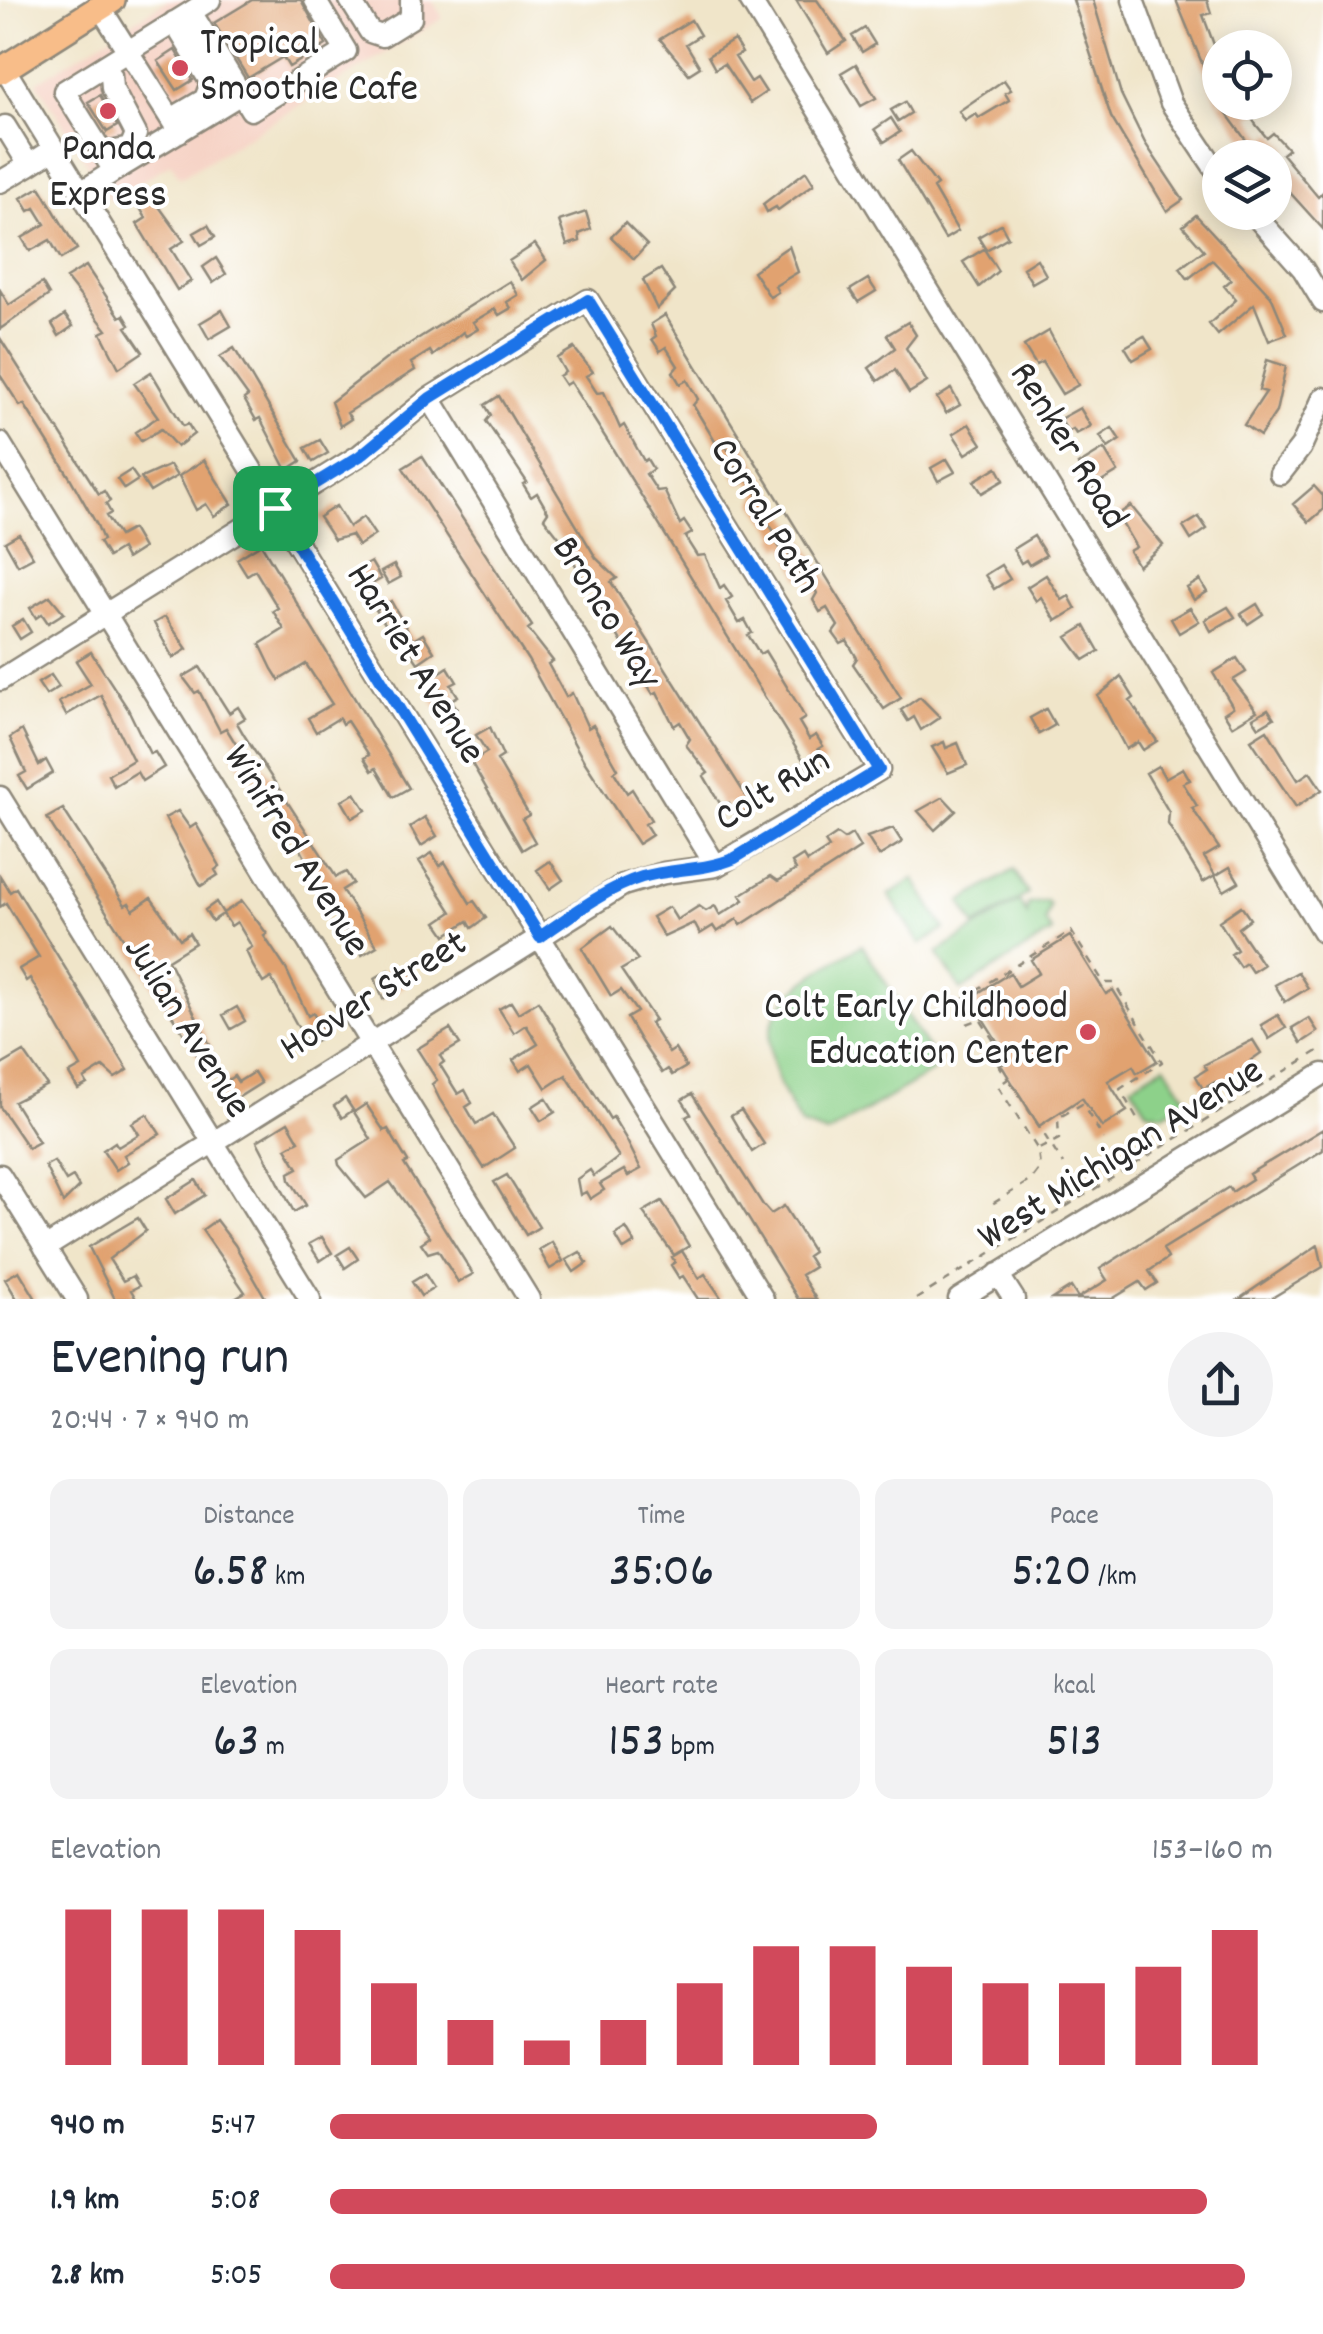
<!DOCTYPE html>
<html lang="en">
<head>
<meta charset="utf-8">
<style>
  body { margin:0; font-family:Dekko,sans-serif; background:#f2f2f3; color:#1f2937; height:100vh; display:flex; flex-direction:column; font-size:38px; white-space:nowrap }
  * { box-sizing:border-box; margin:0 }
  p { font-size:32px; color:#747a83 }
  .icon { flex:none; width:55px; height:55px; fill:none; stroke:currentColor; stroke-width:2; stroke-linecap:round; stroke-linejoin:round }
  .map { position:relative; height:1299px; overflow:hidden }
  .drawer { display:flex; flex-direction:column; background:#fff; flex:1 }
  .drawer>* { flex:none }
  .fabs { position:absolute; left:1202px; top:30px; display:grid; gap:20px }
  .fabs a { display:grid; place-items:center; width:90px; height:90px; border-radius:50%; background:#fff; box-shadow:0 5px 25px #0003; font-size:50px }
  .pin { position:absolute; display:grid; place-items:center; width:85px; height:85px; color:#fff; margin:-42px; border-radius:20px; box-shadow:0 5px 15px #0006 }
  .round { display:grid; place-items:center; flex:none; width:105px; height:105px; border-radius:52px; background:#f2f2f3 }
  .head { display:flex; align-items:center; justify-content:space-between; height:170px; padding:0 50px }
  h1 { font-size:55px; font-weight:600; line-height:75px }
  .stats { display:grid; grid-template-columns:repeat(3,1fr); gap:15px; height:170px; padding:10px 50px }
  .stats div { display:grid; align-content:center; border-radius:20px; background:#f2f2f3; text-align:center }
  .stats b { font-size:50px; font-weight:600 }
  .stats small { font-size:28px; font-weight:400 }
  .stats p { font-size:28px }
  .chart { height:280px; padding:20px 50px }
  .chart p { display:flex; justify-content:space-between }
  .chart svg { width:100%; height:180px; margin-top:10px; stroke:#d1495b; stroke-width:6 }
  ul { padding:0 50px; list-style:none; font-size:32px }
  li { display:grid; grid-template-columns:160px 120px 1fr; align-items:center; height:75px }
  li i { height:25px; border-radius:12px; background:#d1495b }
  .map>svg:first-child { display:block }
  .built { fill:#f6d2c4 }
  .green { fill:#8dd18a; stroke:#5c7e5a; stroke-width:2.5 }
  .building { fill:#e1a26f }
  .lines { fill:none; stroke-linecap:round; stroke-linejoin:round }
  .minor-casing { stroke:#8e887a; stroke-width:25 }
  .major-casing { stroke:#8e887a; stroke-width:30 }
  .path { stroke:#8e887a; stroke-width:2.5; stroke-dasharray:8 8; stroke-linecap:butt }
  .minor { stroke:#fff; stroke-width:20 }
  .major { stroke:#f8bd89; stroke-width:25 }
  .route-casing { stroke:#fff; stroke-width:20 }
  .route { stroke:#1a73e8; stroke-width:12 }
  .poi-dot { fill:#d1495b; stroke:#fff; stroke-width:4 }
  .labels { text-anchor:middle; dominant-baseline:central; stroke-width:8; stroke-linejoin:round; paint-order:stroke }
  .poi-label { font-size:40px; fill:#2b2b2b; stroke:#fff; text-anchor:start }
  .street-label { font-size:40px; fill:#2b2b2b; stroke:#fff }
</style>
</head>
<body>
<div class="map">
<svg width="1323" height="1299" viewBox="0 0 1323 1299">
  <rect width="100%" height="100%" fill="#fff"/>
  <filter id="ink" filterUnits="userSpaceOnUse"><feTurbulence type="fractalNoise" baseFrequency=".01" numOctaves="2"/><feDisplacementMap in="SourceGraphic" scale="20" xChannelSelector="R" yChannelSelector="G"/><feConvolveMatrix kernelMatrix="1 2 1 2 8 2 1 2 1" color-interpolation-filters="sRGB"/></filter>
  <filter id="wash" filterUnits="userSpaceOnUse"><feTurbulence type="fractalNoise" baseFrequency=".0048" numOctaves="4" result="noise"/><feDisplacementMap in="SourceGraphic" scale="40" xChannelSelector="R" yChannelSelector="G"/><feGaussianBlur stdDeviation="2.25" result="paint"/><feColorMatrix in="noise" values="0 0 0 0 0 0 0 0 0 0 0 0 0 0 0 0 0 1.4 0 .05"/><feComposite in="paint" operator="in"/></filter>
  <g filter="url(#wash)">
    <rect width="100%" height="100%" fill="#f0e5c9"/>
    <path class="built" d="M168 0H432L443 18 180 178 171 163 110 201 37 82Z"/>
    <path class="green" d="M1014 870 1028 894 975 926 961 902Z
      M914 879 945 929 920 944 889 895Z
      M1019 901 1027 914 1028 904 1047 901 1050 906 1045 921 1052 932 961 990 937 953Z
      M862 945 934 1058 932 1072 827 1134 801 1125C741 1026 770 998 862 945Z
      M1165 1065 1188 1100 1164 1114 1147 1110 1131 1085Z"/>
    <g id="blocks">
      <path class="building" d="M252 0H301L326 45 289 67 283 57 248 78 214 23Z
        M796 0H817L846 41 828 53Z
        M1073 0H1093L1121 94 1145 143 1183 200 1167 211 1111 117Z
        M1176 0H1207L1211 13 1203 15 1220 61V102H1258L1262 109 1250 116 1257 126 1267 138 1273 133 1288 149 1282 154 1318 197 1323 192V229L1275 176V158H1259L1218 102Z
        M691 20 700 35 686 44 700 67 689 74 660 39Z
        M865 28 875 44 862 52 852 36Z
        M734 40 742 53 735 57 751 82 757 78 766 92 750 103 724 64 715 69 708 56Z
        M175 50 193 80 177 90 158 61Z
        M856 64 876 98 861 106 841 73Z
        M1004 80 1011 90 1005 93 1009 100 979 118 976 114 965 121 959 111Z
        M100 95 117 126 107 132 88 102Z
        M905 102 911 113 898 121 891 110Z
        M891 118 900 132 884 142 875 129Z
        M911 151 937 185 933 188 958 231 945 239 898 160Z
        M806 171 814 184 778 210 776 207 767 212 763 204Z
        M40 187 77 249 61 259 50 240 30 251 22 238 45 224 35 208 29 211 21 198Z
        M147 190 184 241 171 249 191 281 177 290 137 224 146 218 134 198Z
        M586 212 591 229 579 234 580 241 567 245 559 221Z
        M1196 215 1271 296 1287 334 1269 341 1254 304 1218 335 1209 324 1236 300 1224 286 1231 280 1212 260 1188 279 1180 268 1204 250 1183 226Z
        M625 223 647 245 634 259 611 237Z
        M1001 224 1008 237 986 250 978 237Z
        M208 225 215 237 201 245 194 233Z
        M535 244 546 260 522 280 509 261Z
        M789 246 798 272 775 286 778 292 770 297 753 271Z
        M984 249 998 271 979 287 963 262Z
        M216 258 226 274 213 283 203 267Z
        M1037 259 1046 275 1032 283 1023 268Z
        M86 266 120 317 124 315 130 325 126 327 143 352 119 368 101 333 107 330 66 278Z
        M661 269 675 291 657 309 643 280Z
        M868 279 876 291 858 302 850 290Z
        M510 281 518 295 507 302 511 308 499 315 495 309 473 322 478 329 466 336 463 332 433 356 430 351 411 363 415 370 347 413 351 419 340 426 331 402 390 356Z
        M42 283 49 295 0 329V290L9 305Z
        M222 310 231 326 209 339 200 323Z
        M65 315 73 326 59 336 52 324Z
        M665 315 901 698 884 709 853 664 857 658 847 641 841 644 833 633 838 626 827 608 820 612 813 600 817 593 806 575 800 579 785 545 780 548 774 538 777 536 754 502 758 495 748 479 740 484 733 472 738 465 726 446 720 450 710 433 693 405 698 399 687 380 680 384 673 372 678 366 666 347 660 351 652 339 656 336 651 324Z
        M908 322 916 335 906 348 927 382 909 393 895 370 878 381 869 368 895 348 887 335Z
        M1049 331 1078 385 1062 394 1042 362 1036 365 1024 346Z
        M1144 336 1152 349 1133 360 1125 347Z
        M0 338 99 494 104 491 110 501 106 504 111 513 106 516 119 536 132 529 143 548 126 559 121 549 108 557 99 542 103 540 97 525 69 476 24 404 20 406 0 375Z
        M234 348 301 461 287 470 260 418 256 420 244 399 248 396 220 357Z
        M574 348 593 372 586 376 597 393 604 392 620 428 624 425 644 461 647 459 653 469 646 474 657 491 664 490 680 524 684 521 692 533 685 537 697 556 705 555 720 588 724 585 732 597 726 601 739 623 745 620 752 633 748 635 760 654 765 651 797 703 805 718 799 722 809 739 816 735 823 746 818 749 826 762 810 771 609 443 570 382 565 385 559 376 565 372 557 358Z
        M1267 360 1286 366 1276 412 1260 436 1244 425 1266 392 1259 390Z
        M151 372 183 426 188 424 194 434 177 447 161 429 141 441 135 432 158 417 134 383Z
        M951 389 960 405 946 413 937 398Z
        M499 396 596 558 617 578 611 582 753 807 737 817 729 803 722 807 704 776 708 773 686 745 690 739 680 722 674 726 657 692 653 694 598 603 603 600 589 579 584 582 566 546 544 518 548 512 537 493 531 497 523 484 527 482 486 421 491 415 485 405Z
        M1080 408 1091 426 1076 434 1073 429 1068 432 1060 419Z
        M969 424 982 444 966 454 953 434Z
        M1112 428 1120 440 1108 448 1100 436Z
        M320 440 328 453 313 462 305 448Z
        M1104 449 1118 472 1091 488 1078 465Z
        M422 456 532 626 528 629 553 661 548 664 566 697 572 693 588 728 593 725 618 769 614 772 627 793 632 789 651 820 645 824 652 835 638 844 584 761 528 660 403 468Z
        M947 459 955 472 938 481 931 468Z
        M204 460 232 504 214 516 206 504 196 510 179 476Z
        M170 465 177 476 150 492 141 478Z
        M997 467 1004 480 982 493 974 481Z
        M131 470 138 480 124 489 117 479Z
        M1314 486 1323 496V510L1309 522 1293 504Z
        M336 506 349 527 363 517 375 535 358 546 351 535 334 540 319 517Z
        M1131 506 1163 545 1138 566 1129 551 1136 547 1117 515Z
        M1199 517 1207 529 1191 540 1183 527Z
        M19 534 33 557 18 565 5 542Z
        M1034 536 1046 555 1029 565 1026 560 1021 563 1013 549Z
        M261 544 409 788 393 797 376 768 372 771 364 758 369 755 347 721 342 724 339 718 316 732 308 718 332 704 306 664 279 680 272 669 260 644 284 629 273 611 278 608 255 570 247 575 237 559Z
        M371 562 381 579 363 589 353 572Z
        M394 565 401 577 388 584 381 572Z
        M1001 565 1010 579 994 589 985 575Z
        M1046 575 1062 600 1069 596 1076 609 1056 621 1041 597 1036 601 1027 587Z
        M1200 580 1207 592 1194 600 1187 588Z
        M50 596 64 613 48 623 42 614 36 618 30 608Z
        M391 601 413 640 423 634 434 652 418 663 406 645 401 648 376 610Z
        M1257 604 1263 614 1248 624 1241 614Z
        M1228 607 1235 617 1211 631 1205 620Z
        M1190 608 1199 621 1179 633 1171 619Z
        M165 617 187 649 173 658 154 623Z
        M23 619 31 632 20 639 12 626Z
        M1085 626 1099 651 1084 660 1067 637Z
        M91 652 128 709 150 754 155 752 164 767 142 781 137 772 114 786 108 775 133 760 101 695 66 715 59 702 91 684 76 661Z
        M1237 658 1246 672 1233 680 1257 711 1232 726 1224 713 1233 707 1213 673Z
        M200 667 229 713 238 707 245 718 237 723 244 735 336 877 346 872 353 883 342 890 377 946 362 955 329 905 288 824 250 772 246 775 232 753 239 749 226 728 220 731 199 691 195 693 183 677Z
        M448 667 457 682 451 685 458 696 451 700 457 708 444 717 432 700 443 693 433 677Z
        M51 675 59 687 46 695 38 683Z
        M1121 677 1134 698 1130 701 1157 741 1143 750 1138 742 1126 749 1098 696Z
        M920 697 940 717 921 730 914 717 908 721 901 710Z
        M1046 709 1055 725 1039 734 1030 718Z
        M1268 709 1274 718 1259 727 1253 718Z
        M490 727 503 756 497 760 529 815 522 819 535 842 522 850 471 762 487 752 476 735Z
        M22 730 39 765 46 760 53 773 27 789 19 776 26 772 10 738Z
        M1267 730 1298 780 1310 772 1322 790 1296 807 1251 740Z
        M944 742 946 748 958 743 967 765 948 773 932 747Z
        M1158 766 1165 778 1183 768 1190 780 1183 783 1197 806 1192 808 1219 848 1204 857 1215 875 1203 882 1168 824 1169 812 1146 773Z
        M355 793 366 810 352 818 342 801Z
        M943 797 956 811 935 830 918 811Z
        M63 809 125 905 129 903 133 910 151 898 180 939 189 933 195 943 168 960 212 1049 199 1058 47 818Z
        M178 811 190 828 196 824 220 866 215 870 218 875 201 886 165 818Z
        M425 817 437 836 421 846 410 827Z
        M893 828 902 842 879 856 867 837Z
        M837 834 844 839 852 834 860 848 741 925 737 919 717 932 713 926 700 934 694 923 664 937 652 917 669 907 677 920 699 906 706 911 715 906 720 915 744 900 740 895 753 887 771 876 778 881 796 870 792 863 803 856 807 862 829 848 825 842Z
        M432 853 440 866 445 862 470 903 474 901 486 918 472 928 468 921 446 935 437 922 452 912 419 861Z
        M550 861 563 880 550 889 537 870Z
        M1230 867 1239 882 1224 891 1215 876Z
        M0 876 10 892 16 888 128 1070 115 1078 103 1067 84 1079 87 1084 78 1089 69 1074 81 1067 30 978 26 981 19 969 39 957 6 903 0 907Z
        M242 901 267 934 264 936 286 969 308 1016 313 1013 326 1035 308 1045 271 978 263 983 253 966 246 951 252 947 237 922 231 926 223 914 212 921 205 910 216 902 223 913Z
        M1241 906 1250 919 1238 928 1263 965 1252 972 1246 963 1240 967 1231 954 1237 950 1219 921Z
        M612 926 638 960 621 970 655 1020 650 1023 669 1053 675 1049 686 1067 672 1075 668 1069 662 1073 640 1040 627 1018 637 1012 621 990 611 996 582 948Z
        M1070 936 1106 994 1113 990 1157 1061 1137 1073 1133 1066 1108 1081 1127 1111 1102 1127 1082 1098 1039 1126 1001 1065 1009 1060 970 998 1010 973 1018 986 1039 973 1031 960Z
        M409 967 415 978 383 999 375 978 389 970 393 976Z
        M1298 972 1308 988 1285 1002 1275 985Z
        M538 1001 610 1119 613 1117 625 1137 641 1169 628 1176 624 1170 600 1184 604 1190 590 1199 586 1192 580 1195 577 1179 590 1170 594 1176 619 1157 566 1075 546 1088 531 1064 520 1071 513 1060 538 1044 526 1025 514 1033 499 1009 511 1002 518 1013Z
        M237 1007 245 1021 231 1029 223 1015Z
        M1278 1015 1286 1028 1269 1039 1261 1025Z
        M1309 1018 1318 1032 1301 1043 1292 1028Z
        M450 1029 460 1044 440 1056 444 1062 440 1065 458 1094 465 1090 472 1103 466 1107 476 1124 493 1114 515 1148 484 1168 440 1100 432 1084 437 1080 417 1049Z
        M1253 1040 1261 1053 1251 1060 1254 1064 1218 1087 1215 1082 1203 1089 1196 1076 1207 1069 1204 1065Z
        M24 1052 47 1085 14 1102 39 1142 28 1148 0 1107V1066Z
        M254 1072 261 1083 231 1102 227 1097 222 1100 215 1089 234 1076 238 1082Z
        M692 1094 763 1205 771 1214 784 1206 813 1252 807 1256 814 1267 801 1275 816 1299H798L686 1117 691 1114 682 1100Z
        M345 1098 353 1110 342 1118 334 1106Z
        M546 1098 555 1112 541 1121 532 1107Z
        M366 1104 384 1131 388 1129 408 1162 404 1164 473 1274 458 1282 438 1250 428 1253 421 1243 430 1237 390 1182 366 1198 339 1165 338 1160 371 1139 354 1112Z
        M741 1110 764 1144 752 1152 731 1116Z
        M147 1114 160 1134 124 1155 128 1162 116 1170 103 1150 115 1142 118 1147 139 1134 132 1123Z
        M288 1122 299 1141 286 1148 298 1168 289 1173 290 1180 306 1205 294 1212 257 1141Z
        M1323 1129V1150L1163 1249 1168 1258 1149 1271 1157 1283 1146 1290 1140 1282 1112 1299H1052L1071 1287 1078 1298 1107 1280 1100 1269 1229 1187 1232 1192 1252 1179 1249 1174Z
        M54 1161 66 1181 73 1177 79 1187 63 1203 45 1166Z
        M507 1175 539 1227 526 1235 494 1182Z
        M196 1180 205 1195 175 1214 166 1199Z
        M662 1201 689 1246 674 1255 643 1212Z
        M138 1218 146 1231 109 1259 123 1281 133 1276 139 1286 131 1290 136 1299H115L89 1247Z
        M216 1220 235 1245 266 1299H233L245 1292 202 1230Z
        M626 1228 635 1243 624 1250 615 1235Z
        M322 1237 332 1253 320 1261 309 1244Z
        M552 1242 563 1261 550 1269 539 1250Z
        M1318 1245 1323 1267 1270 1299H1239Z
        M350 1247 358 1259 345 1268 337 1255Z
        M682 1251 699 1278 705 1274 722 1299H698L683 1276 679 1278 671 1265 675 1262 672 1257Z
        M580 1252 587 1263 574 1272 566 1260Z
        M19 1271 36 1299H17L5 1279Z
        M425 1274 434 1288 421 1296 412 1282Z"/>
    </g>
  </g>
  <g filter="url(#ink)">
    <use href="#blocks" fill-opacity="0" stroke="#8e887a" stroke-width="2.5"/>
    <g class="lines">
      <defs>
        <path id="minor" d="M210 0 191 12 251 110 346 51 315 0
          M350 0 370 32 382 36 411 18V0
          M750 0 1323 932
          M1133 0 1171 103 1220 176
          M100 7 179 132
          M4 68 763 1299
          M171 119 205 99 211 83 174 22
          M0 129 5 126 29 165 54 149
          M111 152 130 148 136 134 112 88 111 75
          M114 171 241 94
          M0 182 29 165
          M81 192 114 171 64 91 191 12
          M1252 212 1303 269 1323 302
          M430 398 716 866
          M0 443 529 1299
          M1280 474 1301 447 1323 398
          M0 680 360 455 430 398 588 300 879 770 716 866 664 873 623 885 45 1248
          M0 797 310 1299
          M0 1175 77 1299
          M998 1274 1014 1299
          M959 1299 1323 1074"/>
        <path id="major" d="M0 71 112 0"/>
      </defs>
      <use href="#minor" class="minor-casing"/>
      <use href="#major" class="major-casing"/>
      <path class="path" d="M962 999 1071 931 1104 983H1114L1162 1062 1120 1089 1137 1119
        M967 1024 980 1019 994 1041 992 1054 1008 1079 998 1086 1038 1150 1040 1168 1031 1180 992 1204
        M1010 1081 1063 1164
        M1039 1149 1059 1139 1058 1118 1082 1104 1104 1139
        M916 1299 1323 1048"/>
      <use href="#minor" class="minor"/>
      <use href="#major" class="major"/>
    </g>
  </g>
  <g class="lines" filter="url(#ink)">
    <defs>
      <path id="route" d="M588 300 879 770 735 858C705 871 673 868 642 877 606 888 570 916 540 937L275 508 360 456 430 398Z"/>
    </defs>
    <use href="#route" class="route-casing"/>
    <use href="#route" class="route"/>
  </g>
  <g class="poi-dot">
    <circle cx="180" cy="68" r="10"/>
    <circle cx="108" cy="111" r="10"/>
    <circle cx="1088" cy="1032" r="10"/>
  </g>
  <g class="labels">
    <g class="poi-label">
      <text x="200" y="45">Tropical<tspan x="200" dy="46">Smoothie Cafe</tspan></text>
      <text x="108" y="151" text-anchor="middle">Panda<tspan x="108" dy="46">Express</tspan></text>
      <text x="1068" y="1009" text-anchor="end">Colt Early Childhood<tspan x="1068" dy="46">Education Center</tspan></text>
    </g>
    <g class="street-label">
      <text transform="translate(1066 447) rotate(58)">Renker Road</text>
      <text transform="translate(763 517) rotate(58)">Corral Path</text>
      <text transform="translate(604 614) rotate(58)">Bronco Way</text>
      <text transform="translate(413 665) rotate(58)">Harriet Avenue</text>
      <text transform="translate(774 792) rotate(-31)">Colt Run</text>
      <text transform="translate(294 852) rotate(58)">Winifred Avenue</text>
      <text transform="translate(375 998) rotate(-32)">Hoover Street</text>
      <text transform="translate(185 1029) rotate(58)">Julian Avenue</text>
      <text transform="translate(1122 1156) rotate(-32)">West Michigan Avenue</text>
    </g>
  </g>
</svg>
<div class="fabs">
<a><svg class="icon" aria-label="locate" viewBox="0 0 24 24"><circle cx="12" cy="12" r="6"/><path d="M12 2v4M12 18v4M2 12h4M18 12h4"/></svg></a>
<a><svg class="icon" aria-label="layers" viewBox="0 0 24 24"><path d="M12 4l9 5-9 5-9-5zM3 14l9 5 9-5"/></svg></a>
</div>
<div class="pin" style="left:275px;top:508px;background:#1e9e55"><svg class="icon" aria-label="arrive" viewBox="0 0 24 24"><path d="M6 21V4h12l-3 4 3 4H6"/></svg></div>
</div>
<section class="drawer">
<div class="head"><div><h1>Evening run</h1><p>20:44 · 7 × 940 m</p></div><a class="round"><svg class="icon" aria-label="share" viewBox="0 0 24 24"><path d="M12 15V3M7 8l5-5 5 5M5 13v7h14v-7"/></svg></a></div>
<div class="stats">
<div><p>Distance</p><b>6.58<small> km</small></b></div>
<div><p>Time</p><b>35:06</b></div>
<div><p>Pace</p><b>5:20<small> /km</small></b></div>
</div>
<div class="stats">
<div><p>Elevation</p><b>63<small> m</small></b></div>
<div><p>Heart rate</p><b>153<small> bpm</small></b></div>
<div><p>kcal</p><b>513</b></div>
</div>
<div class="chart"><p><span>Elevation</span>153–160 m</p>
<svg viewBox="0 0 160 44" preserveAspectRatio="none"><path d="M5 44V6M15 44V6M25 44V6M35 44V11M45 44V24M55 44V33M65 44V38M75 44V33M85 44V24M95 44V15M105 44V15M115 44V20M125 44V24M135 44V24M145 44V20M155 44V11"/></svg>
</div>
<ul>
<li><b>940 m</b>5:47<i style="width:58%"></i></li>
<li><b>1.9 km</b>5:08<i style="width:93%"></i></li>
<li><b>2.8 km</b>5:05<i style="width:97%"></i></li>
</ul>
</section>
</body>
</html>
